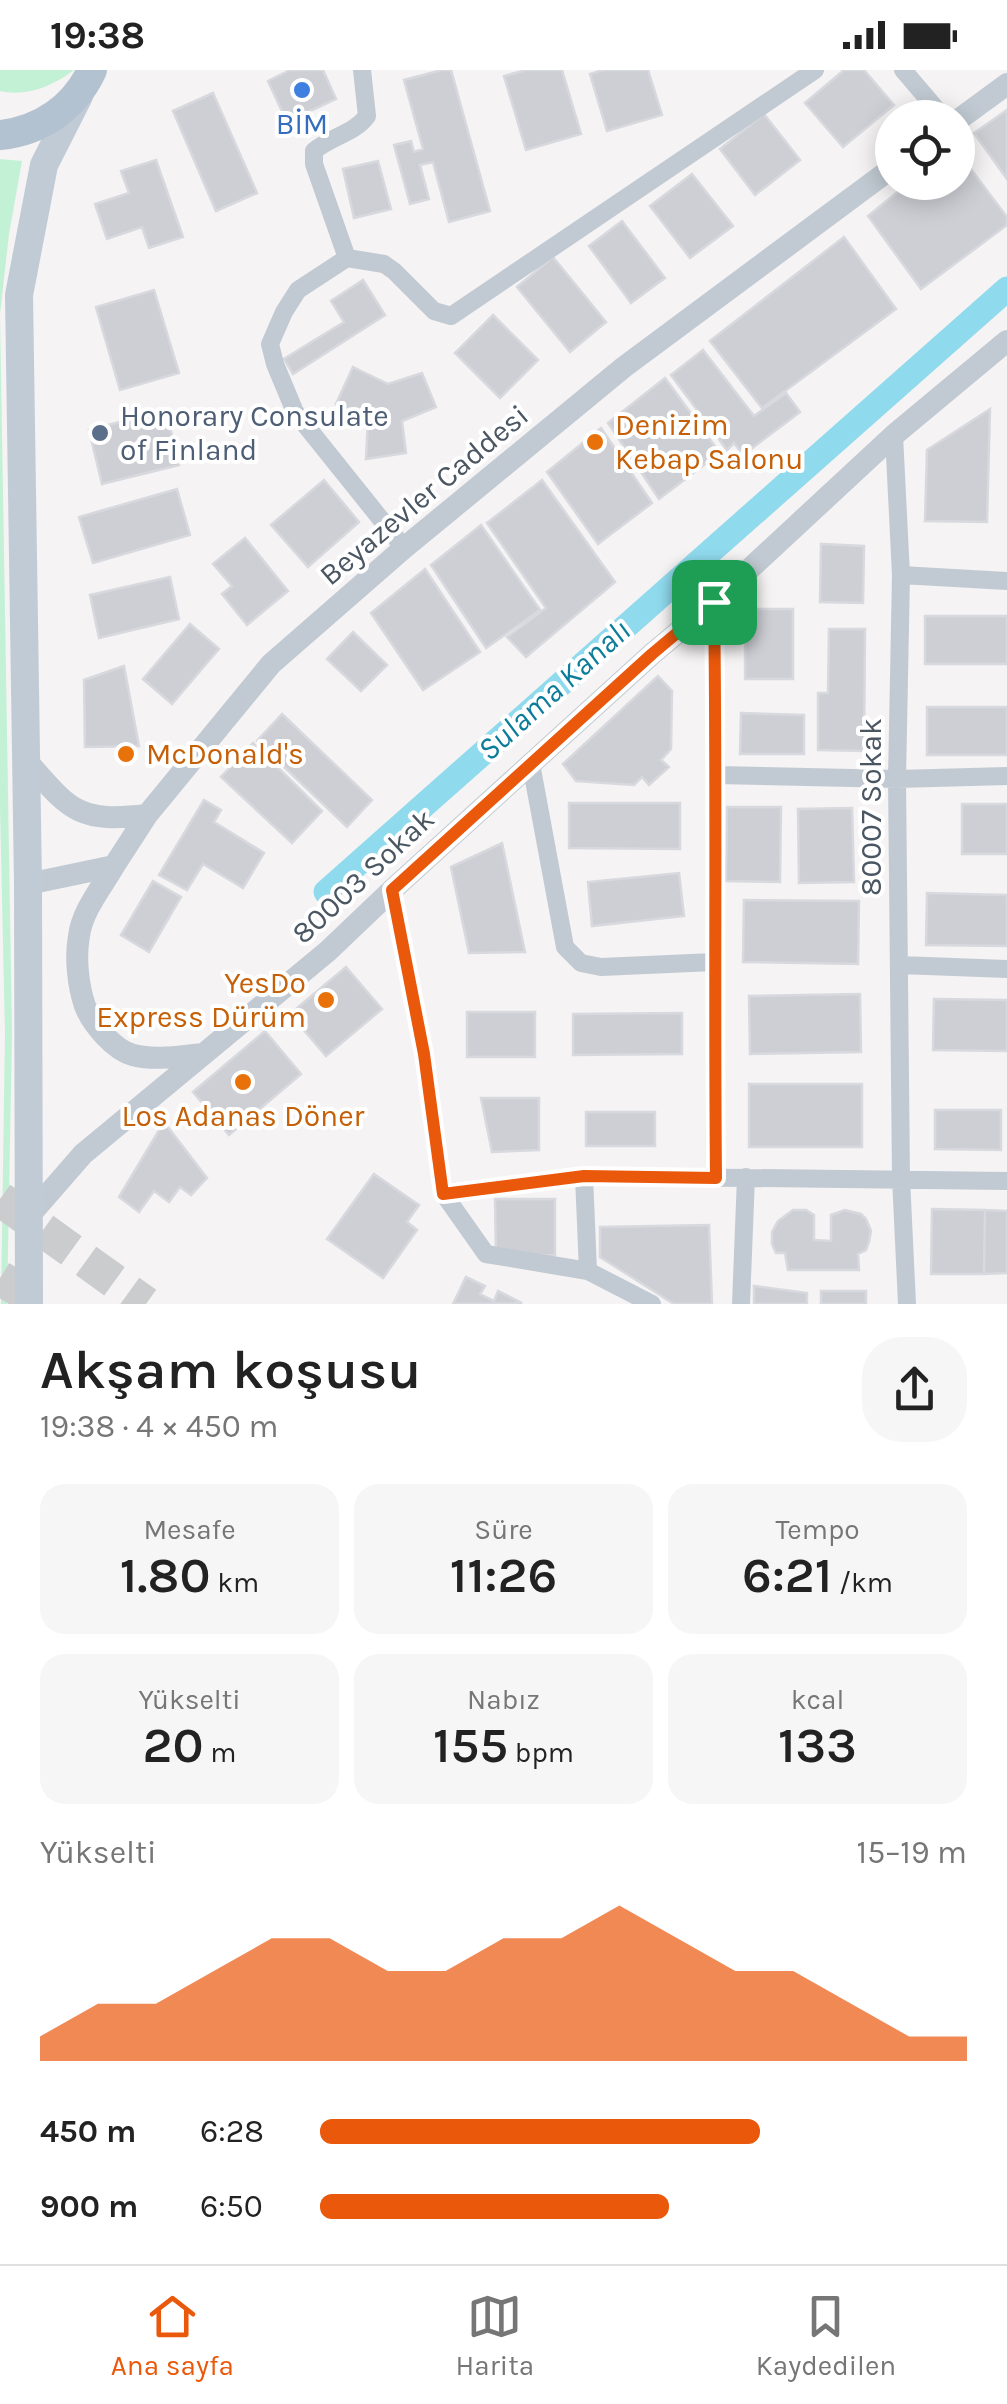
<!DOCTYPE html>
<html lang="tr">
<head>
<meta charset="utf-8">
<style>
  body { margin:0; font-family:Karla,sans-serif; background:#f6f6f6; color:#222; height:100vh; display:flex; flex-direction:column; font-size:38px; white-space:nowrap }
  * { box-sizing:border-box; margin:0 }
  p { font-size:32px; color:#767676 }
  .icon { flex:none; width:55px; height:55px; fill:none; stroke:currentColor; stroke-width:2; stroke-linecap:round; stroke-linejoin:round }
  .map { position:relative; height:1234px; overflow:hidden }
  .side { display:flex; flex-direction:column; background:#fff; flex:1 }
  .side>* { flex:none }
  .tools { position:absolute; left:875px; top:30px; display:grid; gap:20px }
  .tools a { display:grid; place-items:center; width:100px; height:100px; border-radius:50%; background:#fff; box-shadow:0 5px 25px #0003; font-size:50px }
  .pin { position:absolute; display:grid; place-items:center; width:85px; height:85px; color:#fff; margin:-42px; border-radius:20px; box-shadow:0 5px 15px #0006 }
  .round { display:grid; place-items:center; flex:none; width:105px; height:105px; border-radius:40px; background:#f6f6f6 }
  .overview { display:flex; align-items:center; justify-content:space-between; height:170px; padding:0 40px }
  h1 { font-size:55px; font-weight:600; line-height:75px }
  .stats { display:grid; grid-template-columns:repeat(3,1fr); gap:15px; height:170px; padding:10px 40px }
  .stats div { display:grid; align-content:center; border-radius:25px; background:#f6f6f6; text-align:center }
  .stats b { font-size:50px; font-weight:600 }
  .stats small { font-size:28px; font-weight:400 }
  .stats p { font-size:28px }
  .chart { height:280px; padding:20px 40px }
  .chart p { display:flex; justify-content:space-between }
  .chart svg { width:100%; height:180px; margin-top:10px; fill:#ea580c; opacity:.7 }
  ul { padding:0 40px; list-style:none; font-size:32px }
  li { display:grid; grid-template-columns:160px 120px 1fr; align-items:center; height:75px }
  li i { height:25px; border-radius:12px; background:#ea580c }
  .status { display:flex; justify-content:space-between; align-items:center; height:70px; padding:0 50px; background:#fff; direction:ltr }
  .status svg { height:28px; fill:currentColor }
  .tab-bar { display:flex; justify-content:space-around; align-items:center; height:140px; border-top:2px solid #e0e0e0; background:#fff; font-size:28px; color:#767676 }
  .tab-bar a { display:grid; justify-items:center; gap:5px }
  .tab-bar .current { color:#ea580c }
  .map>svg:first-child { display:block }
  .green { fill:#c3f1d5 }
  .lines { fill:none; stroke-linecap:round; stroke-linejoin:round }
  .canal { stroke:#90daee; stroke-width:25 }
  .building { fill:#cdcfd5; stroke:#d7d9de; stroke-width:2.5 }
  .motorway-tunnel { stroke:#caccce; stroke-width:35; stroke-dasharray:35 18; stroke-linecap:butt }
  .minor { stroke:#c1cad2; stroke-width:18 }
  .tertiary { stroke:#c1cad2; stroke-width:22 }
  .secondary { stroke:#c1cbd6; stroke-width:28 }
  .primary { stroke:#b3c2d1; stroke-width:30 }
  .route-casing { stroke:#fff; stroke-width:20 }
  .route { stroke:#ea580c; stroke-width:12 }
  .shop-dot { fill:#3f7fe0; stroke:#fff; stroke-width:4 }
  .service-dot { fill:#5c6f8a; stroke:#fff; stroke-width:4 }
  .food-dot { fill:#e8710a; stroke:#fff; stroke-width:4 }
  .labels { text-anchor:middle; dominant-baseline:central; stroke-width:8; stroke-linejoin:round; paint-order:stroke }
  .shop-label { font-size:30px; fill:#366cbe; stroke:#fff }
  .service-label { font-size:30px; fill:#4e5e75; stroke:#fff; text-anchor:start }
  .food-label { font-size:30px; fill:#c56008; stroke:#fff; text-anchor:start }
  .street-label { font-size:30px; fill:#4a5661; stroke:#fff }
  .water-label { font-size:32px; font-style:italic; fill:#0c7c9b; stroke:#fff }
</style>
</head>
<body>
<div class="status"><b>19:38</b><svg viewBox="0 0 49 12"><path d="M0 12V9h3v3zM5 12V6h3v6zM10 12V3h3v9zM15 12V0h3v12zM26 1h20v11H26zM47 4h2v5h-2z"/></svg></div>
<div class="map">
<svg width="1007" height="1234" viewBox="0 0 1007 1234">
  <rect width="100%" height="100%" fill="#f5f3f3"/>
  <path class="green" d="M0 0H74C53 16 27 27 0 21Z
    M0 89 22 91 9 164 0 244 12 963 7 1234H1L5 963 0 737Z"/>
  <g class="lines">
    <path class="canal" d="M326 822 1007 219"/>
  </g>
  <path class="building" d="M290 0H323L336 29 287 52 268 11Z
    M442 0H451L490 141 449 152 433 92 420 95 429 129 410 134 394 75 411 71 414 82 423 79 404 10Z
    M526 0H562L581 64 526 80 504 6Z
    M603 0H648L662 45 607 61 590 4Z
    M844 0H864L894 35 843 77 805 33Z
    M213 23 257 123 216 141 173 41Z
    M1007 40V109L974 63Z
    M764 44 800 90 755 125 720 79Z
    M958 82 1007 147V155L921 219 868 146 910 112H958Z
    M156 90 183 167 149 178 142 157 107 169 95 134 129 123 121 101Z
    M378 91 391 139 354 148 343 99Z
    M692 104 733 156 690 188 650 136Z
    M622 151 665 208 631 233 589 176Z
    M844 167 896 239 762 338 710 271Z
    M553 187 606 252 570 282 517 217Z
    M363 210 385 245 293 304 284 289 344 252 331 231Z
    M154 220 179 303 120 320 96 237Z
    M493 245 538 290 500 328 455 283Z
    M703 280 754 346 786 323 800 342 743 385 734 373 727 380 671 305Z
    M353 297 388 314 422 303 436 337 402 351 406 383 366 389 368 350 336 334Z
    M665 308 720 383 659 429 608 353Z
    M990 339 987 452 925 451 927 380Z
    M166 340 179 395 102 414 89 360Z
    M601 358 652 433 598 474 547 402Z
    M324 410 359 452 308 497 271 455Z
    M542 410 615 512 526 587 507 567 546 538 487 453Z
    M177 419 190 465 93 493 79 447Z
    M481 455 540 540 486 578 431 495Z
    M245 468 288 521 247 555 222 524 232 516 213 494Z
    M821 474 864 476 863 533 820 532Z
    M425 499 480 582 423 620 371 543Z
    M170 507 179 549 99 568 90 525Z
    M757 539H793V609H745V556Z
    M925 546H1007V594H925Z
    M190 554 219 579 172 634 143 609Z
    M829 559H865L864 681 818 680V623H828Z
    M353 562 387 595 361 621 327 589Z
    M124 596 139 676 85 677 84 610Z
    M658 606 672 621 671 679 661 690 669 697 649 715 642 707 634 715 576 711 563 694Z
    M927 637H1007V685H927Z
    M741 643 804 645V684H740Z
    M282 644 372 730 347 757 257 671Z
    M253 673 322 741 292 773 221 707Z
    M204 730 221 740 214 752 264 783 243 818 203 794 187 820 159 805Z
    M569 733H680V779L569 778Z
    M962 734H1007V784H962Z
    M727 737H781L780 812 726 811Z
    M852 738 854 812 799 813 798 739Z
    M502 773 525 882 469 883 451 797Z
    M679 803 684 846 592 856 588 812Z
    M153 811 181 827 149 882 121 865Z
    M927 823 1007 825V876L926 875Z
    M744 830 859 831 858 894 743 892Z
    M346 897 382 939 326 986 290 944Z
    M860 924 861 982 750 984 749 926Z
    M934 929 1007 930V981L933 980Z
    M467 942H535V987H467Z
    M682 943V984L573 985V944Z
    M265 961 301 1004 229 1065 193 1022Z
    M749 1014H862V1077H749Z
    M481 1028H539V1080L492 1082Z
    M935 1040H1001V1080L935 1079Z
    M586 1042H655V1076H586Z
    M164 1052 207 1108 191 1125 180 1117 169 1132 154 1121 139 1142 119 1127Z
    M374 1104 419 1135 407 1152 417 1160 383 1208 327 1169Z
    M495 1129H555V1185L496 1186Z
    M932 1139 985 1140 984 1204H931Z
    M793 1140H806L814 1145V1170L831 1171V1145L845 1140 861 1144 866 1149 871 1161 869 1172 866 1180 858 1184 859 1200H788L785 1183H776L772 1174V1162L778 1151Z
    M985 1140 1007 1141V1203L984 1204Z
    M709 1155 712 1234H674L600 1187V1157Z
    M466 1207 485 1216 480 1224 494 1231 498 1221 522 1233 453 1234Z
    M754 1216 807 1223V1234H754Z
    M821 1221H866V1234H821Z"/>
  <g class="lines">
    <path class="motorway-tunnel" d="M0 1129 146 1234
      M0 1208 42 1234"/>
    <path class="minor" d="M362 0 367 46C355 63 330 67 314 81V94L347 188 298 220 284 242 270 274 275 294 295 342 404 478
      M903 0 944 48
      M347 188 384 194 394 201 434 241 451 246 815 0
      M894 365 901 505 897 709 901 1108 907 1234
      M901 505 1007 511
      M714 532C717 724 714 916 715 1108
      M531 694 565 877 581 893 601 897 714 892
      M716 705 897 709 1007 706
      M392 820 424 984 443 1123 584 1106 1007 1111
      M900 895 1007 899
      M584 1106 588 1201 652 1234
      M443 1123 486 1184 588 1201
      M741 1234 746 1107"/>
    <path class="tertiary" d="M958 50 1007 14
      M26 690C70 740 77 753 147 745
      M114 796C102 817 82 841 79 866 75 887 78 916 85 936 92 954 114 980 133 985 156 991 181 986 203 984
      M28 814 114 796 147 745 271 594 404 478 624 297 892 98
      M29 1146 83 1084 328 881 392 820 652 584 714 532 894 365 1007 271"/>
    <path class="secondary" d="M29 1234 28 814 19 225 44 95 79 26"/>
    <path class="primary" d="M0 65C41 61 75 37 92 0"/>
  </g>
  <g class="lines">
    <defs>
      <path id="route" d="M714 532C717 724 714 916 716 1108L584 1106 443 1124 424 984 392 820 652 584Z"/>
    </defs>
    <use href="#route" class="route-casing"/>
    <use href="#route" class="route"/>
  </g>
  <circle class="shop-dot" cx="302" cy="20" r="10"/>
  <circle class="service-dot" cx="100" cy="363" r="10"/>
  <g class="food-dot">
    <circle cx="595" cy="372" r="10"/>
    <circle cx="126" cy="684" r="10"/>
    <circle cx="326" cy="930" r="10"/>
    <circle cx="243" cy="1012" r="10"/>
  </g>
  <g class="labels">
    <g class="shop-label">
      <text x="302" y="54">BİM</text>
    </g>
    <g class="service-label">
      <text x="120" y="346">Honorary Consulate<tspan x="120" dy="34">of Finland</tspan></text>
    </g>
    <g class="food-label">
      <text x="615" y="355">Denizim<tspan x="615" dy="34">Kebap Salonu</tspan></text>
      <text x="146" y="684">McDonald's</text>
      <text x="306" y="913" text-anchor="end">YesDo<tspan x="306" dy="34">Express Dürüm</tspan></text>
      <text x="243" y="1046" text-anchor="middle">Los Adanas Döner</text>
    </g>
    <g class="street-label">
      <text transform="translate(424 425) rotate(-40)">Beyazevler Caddesi</text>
      <text transform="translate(871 737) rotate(-90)">80007 Sokak</text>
      <text transform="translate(363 806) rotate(-43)">80003 Sokak</text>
    </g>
    <g class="water-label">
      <text transform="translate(554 620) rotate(-42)">Sulama Kanalı</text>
    </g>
  </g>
</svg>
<div class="tools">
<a><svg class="icon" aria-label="locate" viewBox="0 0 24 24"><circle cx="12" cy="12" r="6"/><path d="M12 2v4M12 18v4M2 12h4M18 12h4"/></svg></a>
</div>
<div class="pin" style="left:714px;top:532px;background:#1e9e55"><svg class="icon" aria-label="arrive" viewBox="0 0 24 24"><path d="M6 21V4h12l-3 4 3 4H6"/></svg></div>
</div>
<section class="side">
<div class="overview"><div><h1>Akşam koşusu</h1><p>19:38 · 4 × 450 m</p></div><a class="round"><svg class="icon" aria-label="share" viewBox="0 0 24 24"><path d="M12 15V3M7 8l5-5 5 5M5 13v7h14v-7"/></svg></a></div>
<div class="stats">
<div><p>Mesafe</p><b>1.80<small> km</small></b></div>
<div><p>Süre</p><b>11:26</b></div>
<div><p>Tempo</p><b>6:21<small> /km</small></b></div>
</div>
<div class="stats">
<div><p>Yükselti</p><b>20<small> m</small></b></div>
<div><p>Nabız</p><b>155<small> bpm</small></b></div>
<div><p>kcal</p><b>133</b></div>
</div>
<div class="chart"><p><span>Yükselti</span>15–19 m</p>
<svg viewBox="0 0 160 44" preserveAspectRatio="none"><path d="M0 44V38L10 30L20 30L30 22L40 14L50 14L60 22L70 22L80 14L90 14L100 6L110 14L120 22L130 22L140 30L150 38L160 38V44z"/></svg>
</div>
<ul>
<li><b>450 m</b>6:28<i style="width:68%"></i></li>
<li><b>900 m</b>6:50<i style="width:54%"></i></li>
</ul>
</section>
<nav class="tab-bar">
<a class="current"><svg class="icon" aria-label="home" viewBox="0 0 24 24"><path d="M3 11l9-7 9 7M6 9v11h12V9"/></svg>Ana sayfa</a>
<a><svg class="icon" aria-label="map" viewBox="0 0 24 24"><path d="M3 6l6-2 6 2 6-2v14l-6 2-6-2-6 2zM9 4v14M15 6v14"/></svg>Harita</a>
<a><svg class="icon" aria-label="saved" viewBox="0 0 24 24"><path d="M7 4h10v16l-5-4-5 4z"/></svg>Kaydedilen</a>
</nav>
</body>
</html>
